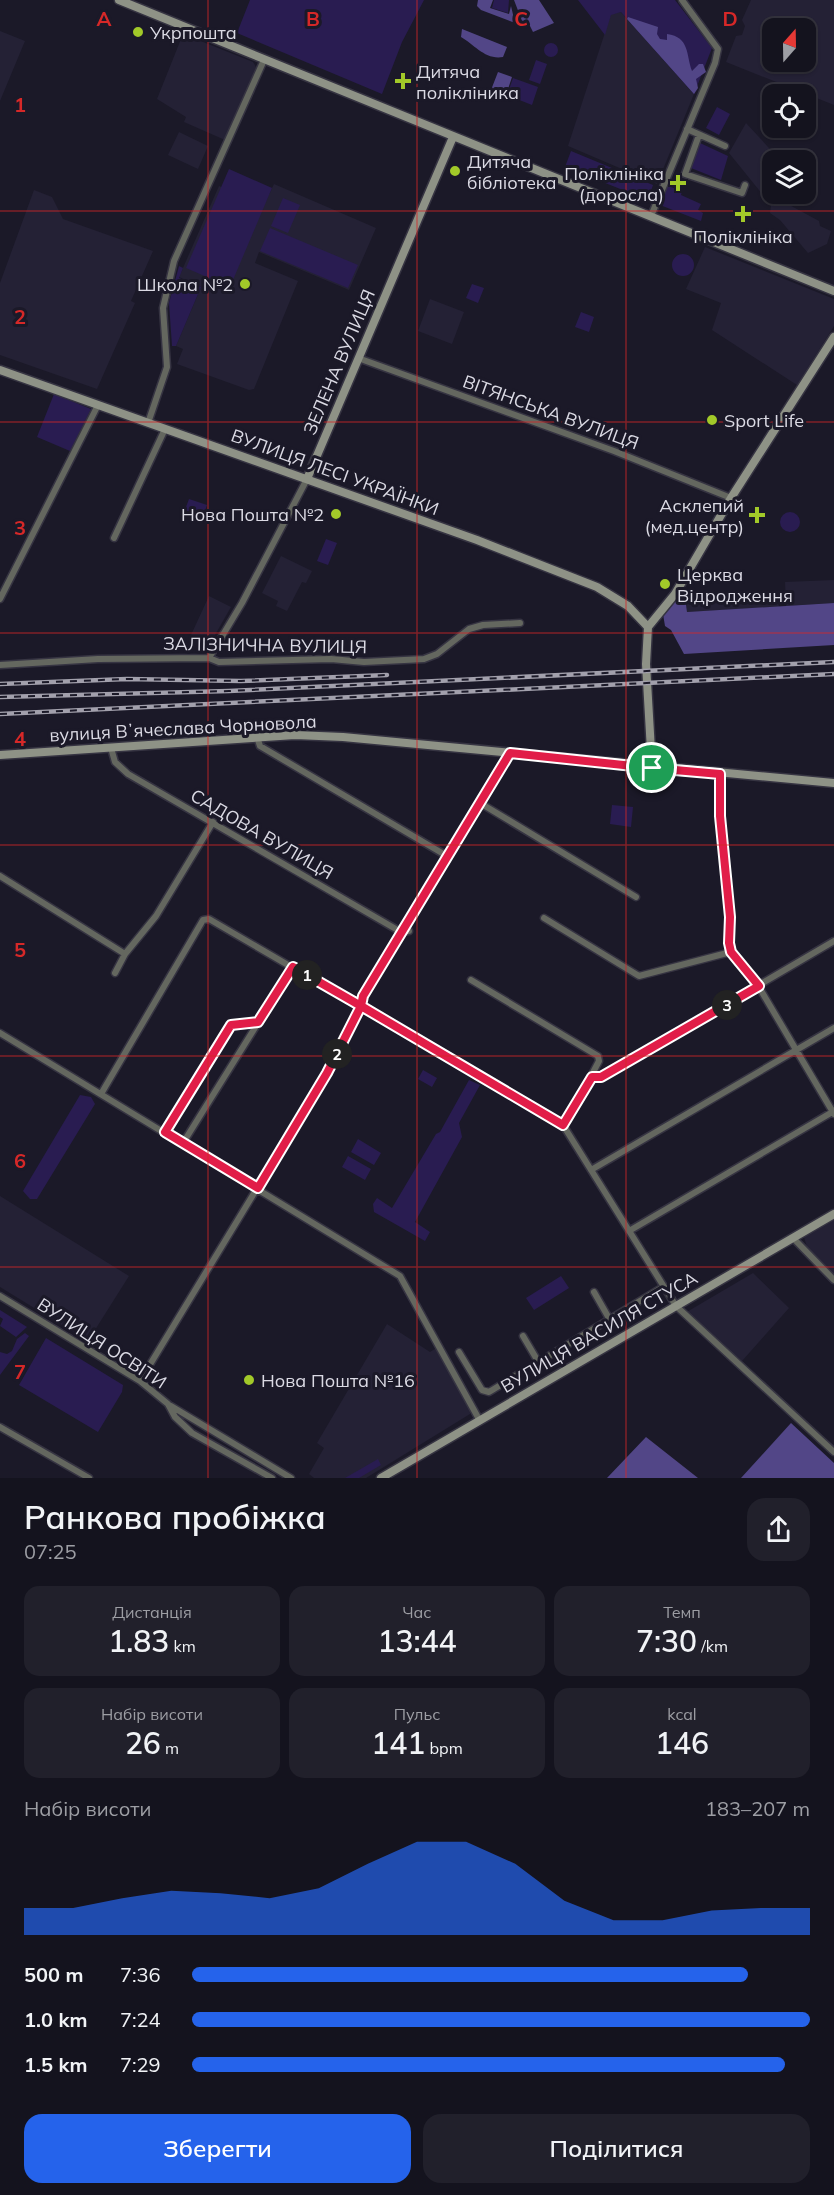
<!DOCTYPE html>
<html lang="uk">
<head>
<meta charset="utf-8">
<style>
  body { margin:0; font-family:Mulish,sans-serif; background:#21202b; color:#f1f3f6; height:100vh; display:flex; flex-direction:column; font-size:22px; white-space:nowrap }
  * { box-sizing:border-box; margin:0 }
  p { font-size:20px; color:#9d9ea4 }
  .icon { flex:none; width:33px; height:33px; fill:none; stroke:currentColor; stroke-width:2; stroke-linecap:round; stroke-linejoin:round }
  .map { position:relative; height:1478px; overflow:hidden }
  .side { display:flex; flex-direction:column; background:#14131e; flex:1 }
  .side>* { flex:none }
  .needle { width:39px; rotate:20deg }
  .tools { position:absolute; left:762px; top:18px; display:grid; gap:12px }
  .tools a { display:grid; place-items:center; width:54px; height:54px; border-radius:12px; background:#14131e; box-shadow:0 2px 4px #0004,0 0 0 2px #33323c; font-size:30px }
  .pin { position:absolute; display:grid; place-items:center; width:51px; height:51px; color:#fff; margin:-26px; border:3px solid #fff; border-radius:50%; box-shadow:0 2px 6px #0007 }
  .km { position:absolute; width:30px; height:30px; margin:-15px; border-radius:50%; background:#222; color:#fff; font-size:16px; line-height:30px; text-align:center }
  .round { display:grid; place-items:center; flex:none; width:63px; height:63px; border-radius:18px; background:#21202b }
  .overview { display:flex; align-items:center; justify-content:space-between; height:102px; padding:0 24px }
  h1 { font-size:33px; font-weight:600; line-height:45px }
  .metrics { display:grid; grid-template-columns:repeat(3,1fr); gap:9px; height:102px; padding:6px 24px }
  .metrics div { display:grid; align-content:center; border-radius:15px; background:#21202b; text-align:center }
  .metrics b { font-size:30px; font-weight:600 }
  .metrics small { font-size:16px; font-weight:400 }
  .metrics p { font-size:16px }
  .chart { height:168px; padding:12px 24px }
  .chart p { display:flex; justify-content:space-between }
  .chart svg { width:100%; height:108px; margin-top:6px; fill:#2563eb; opacity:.7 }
  .primary-button { display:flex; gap:12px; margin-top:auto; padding:12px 24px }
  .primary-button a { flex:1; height:69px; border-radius:18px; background:#2563eb; color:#fff; font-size:24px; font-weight:600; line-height:69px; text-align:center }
  .primary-button a+a { background:#21202b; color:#f1f3f6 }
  ul { padding:0 24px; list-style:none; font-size:20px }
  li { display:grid; grid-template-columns:96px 72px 1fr; align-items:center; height:45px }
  li i { height:15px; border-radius:8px; background:#2563eb }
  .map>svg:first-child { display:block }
  .built { fill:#242135; fill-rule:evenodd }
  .green { fill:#291c51 }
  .forest { fill:#524687 }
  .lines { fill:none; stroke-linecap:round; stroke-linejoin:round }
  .street-casing { stroke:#363442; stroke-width:9 }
  .secondary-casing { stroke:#363442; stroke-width:11 }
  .street { stroke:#64675f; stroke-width:6 }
  .secondary { stroke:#8e9286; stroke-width:8 }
  .rail-casing { stroke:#a2a0ac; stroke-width:4.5 }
  .rail { stroke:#1b1928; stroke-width:2; stroke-dasharray:7; stroke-linecap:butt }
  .route-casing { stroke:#fff; stroke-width:12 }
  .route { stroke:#e11d48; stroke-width:8 }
  .grid { fill:none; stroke:#d62828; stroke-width:1.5; stroke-opacity:0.55 }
  .poi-dot { fill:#a2c929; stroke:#1b1928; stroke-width:2 }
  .labels { text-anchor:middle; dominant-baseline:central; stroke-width:6; stroke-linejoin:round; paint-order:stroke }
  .poi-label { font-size:18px; fill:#dbdae4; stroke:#1b1928; text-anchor:start }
  .street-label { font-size:18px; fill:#dbdae4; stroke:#1b1928 }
  .grid-label { font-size:20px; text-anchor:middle; font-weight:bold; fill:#d62828; stroke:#1b1928; stroke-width:6; stroke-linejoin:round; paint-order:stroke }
</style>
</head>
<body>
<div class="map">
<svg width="834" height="1478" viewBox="0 0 834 1478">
  <rect width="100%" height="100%" fill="#1b1928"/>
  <path class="built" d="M751 0H834V105L726 62 736 36 742 35 745 26 742 20ZM772 28H806V62H772Z
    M621 12 694 94 657 184 568 146 611 14Z
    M0 31 25 41 0 101Z
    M183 34 253 62 256 67 225 140 184 122 186 117 157 99Z
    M746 123 780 160H772V194H785L784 202 819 221 820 226 831 231 827 244 808 253 780 220 770 213 771 205 729 153Z
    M179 132 208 146 198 169 168 155Z
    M274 184 376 228 349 290 259 252 255 263 298 281 254 389 249 390 177 364 183 349 176 346 201 287 179 277 219 186 264 205Z
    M34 190 52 197 63 219 153 251 131 301 135 303 97 389 0 355V283Z
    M705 247 834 299V326L797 385 712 330 721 303 686 289Z
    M430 299 464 312 452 344 418 331Z
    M281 556 312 571 306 583 302 582 287 611 276 606 278 601 262 593Z
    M834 580V603L786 606 785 582Z
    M777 592 779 607 687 612 685 597Z
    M209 596 231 607 211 642 191 635Z
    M0 1196 129 1276 88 1341 0 1287Z
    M834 1219V1274L807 1247 804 1237Z
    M753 1273 789 1308 742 1361 685 1313Z
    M387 1324 430 1352 438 1347 471 1409 470 1414 366 1478H314L309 1474 324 1448 317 1443Z"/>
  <path class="green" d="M250 0H424L402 42 382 94 237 33Z
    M494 0H509L508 13 492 8Z
    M578 0H675L712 48 694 94 621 12 611 15 605 35Z
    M544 50a7 7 0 1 1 14 0a7 7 0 1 1-14 0Z
    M536 60 547 64 540 84 529 80Z
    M513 78 538 87 532 105 507 95Z
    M717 107 730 114 719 135 706 128Z
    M700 143 728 156 721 180 691 168Z
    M571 151 653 185 648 200 565 167Z
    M229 169 272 188 230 287 186 268Z
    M668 186 682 191 681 195 701 204 698 210 703 213 701 221 660 205Z
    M283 198 300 205 288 233 271 226Z
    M270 228 358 265 348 288 260 251Z
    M672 265a11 11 0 1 1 22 0a11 11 0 1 1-22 0Z
    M179 266 183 268 179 278 201 287 176 346H172L169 303Z
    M472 284 484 288 478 303 466 298Z
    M581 312 594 317 589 332 575 327Z
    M54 394 91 409 70 451 37 437Z
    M189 499 207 505 201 522 183 515Z
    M780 522a10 10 0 1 1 20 0a10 10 0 1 1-20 0Z
    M326 539 337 543 328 565 317 561Z
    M612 805 633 807 631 827 610 824Z
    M423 1070 437 1078 432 1087 418 1079Z
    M469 1080 480 1085 459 1123 462 1137 415 1222 430 1232 425 1241 374 1212 373 1204 377 1198 392 1208 436 1134 440 1132Z
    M80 1095 91 1097 95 1104 37 1199H30L23 1191Z
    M358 1139 381 1153 374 1165 351 1152Z
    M348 1156 371 1169 365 1180 342 1167Z
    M561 1276 569 1288 534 1310 526 1298Z
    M0 1310 27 1327 16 1337 0 1326 3 1319 0 1317Z
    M25 1333 29 1336 0 1375V1352L7 1354 12 1351 17 1339Z
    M46 1338 123 1385 122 1392 98 1432 19 1385Z
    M378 1459 381 1465 359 1478H345Z"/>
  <path class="forest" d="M478 0H493L490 8 509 14 511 6 515 23 481 10 477 6Z
    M514 0H539L554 23 533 32 529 24 522 21Z
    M628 17 658 27 657 34 660 39 667 40V34C690 37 686 55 692 71L699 64H703L706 72 696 79 698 88 694 94 627 19Z
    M462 29 507 47 503 57C485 60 475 45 461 37Z
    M498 72 512 77 506 95 491 90Z
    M676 596 685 597 687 612 834 603V645L684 654 671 630 665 626 663 614Z
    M791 1423 834 1463V1478H741Z
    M646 1437 698 1478H607Z"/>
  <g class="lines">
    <defs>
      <path id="street" d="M687 129 725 146
        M699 135 685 174 742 193 745 185
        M651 216 715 63 718 49 682 0
        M358 358 614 451 731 498
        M148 423 167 367 163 308 174 261 264 60
        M114 538 165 429
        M0 599 98 405
        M209 658 242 603 307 479
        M0 665 98 659 209 658 219 662 331 659 364 662 424 659 437 654 469 629 483 625 520 623
        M257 737 260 746 447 856
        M111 748 115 762 128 774 401 932 409 931
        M720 774V816L730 917 729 943 731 952 753 977 834 1114
        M480 803 636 897
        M0 876 125 954
        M544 918 639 976 731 952
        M115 973 125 954 156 916 213 822
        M471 980 598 1056 599 1061 568 1120 563 1125
        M0 1033 400 1276 480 1421
        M592 1077H601L619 1067 834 941
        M101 1094 203 920 209 919 563 1125 676 1306 834 1452
        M165 1132 231 1025 258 1022
        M183 1143 293 967
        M591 1170 834 1028
        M629 1231 834 1111
        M793 1238 834 1280
        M594 1292 610 1320
        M0 1296 140 1381 168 1404 175 1417 192 1433 272 1478
        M523 1336 539 1363
        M459 1352 482 1390 489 1392 663 1287
        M140 1381 327 1073 358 1014 363 996 511 753
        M171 1406 291 1478
        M0 1427 89 1478"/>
      <path id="secondary" d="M119 0 834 291
        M0 370 477 540 597 587 628 606 648 627
        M307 479 453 137
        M0 755 295 735 343 737 834 783
        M652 768 646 664 648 627 675 594 731 498 834 337
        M381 1478 834 1214"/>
    </defs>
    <use href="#street" class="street-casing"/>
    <use href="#secondary" class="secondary-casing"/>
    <use href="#street" class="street"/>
    <use href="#secondary" class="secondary"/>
    <defs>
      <path id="rail" d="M0 684 127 679 241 681 387 675
        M0 697 229 691 834 662
        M0 714 834 674"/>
    </defs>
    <use href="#rail" class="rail-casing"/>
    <use href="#rail" class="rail"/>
  </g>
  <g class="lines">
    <defs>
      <path id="route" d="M652 768 510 753 363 996 361 1006 293 967 258 1022 231 1025 165 1132 258 1188 327 1073 361 1006 563 1125 592 1077H601L759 986 731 952 729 943 730 917 720 816V774L652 768"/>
    </defs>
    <use href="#route" class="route-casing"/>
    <use href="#route" class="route"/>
  </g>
  <path class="grid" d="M208 0V1478M417 0V1478M626 0V1478M0 211H834M0 422H834M0 633H834M0 845H834M0 1056H834M0 1267H834"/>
  <g class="poi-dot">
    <circle cx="138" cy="32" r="6"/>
    <path d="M400 72h6v6h6v6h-6v6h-6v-6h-6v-6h6z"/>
    <circle cx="455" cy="171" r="6"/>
    <path d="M675 174h6v6h6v6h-6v6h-6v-6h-6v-6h6z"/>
    <path d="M740 205h6v6h6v6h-6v6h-6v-6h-6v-6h6z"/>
    <circle cx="245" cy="284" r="6"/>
    <circle cx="712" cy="420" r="6"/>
    <circle cx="336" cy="514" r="6"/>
    <path d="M754 506h6v6h6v6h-6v6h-6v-6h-6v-6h6z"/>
    <circle cx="665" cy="584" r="6"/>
    <circle cx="249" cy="1380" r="6"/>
  </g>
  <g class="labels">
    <g class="poi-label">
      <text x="150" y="32">Укрпошта</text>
      <text x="416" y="71">Дитяча<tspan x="416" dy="21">полікліника</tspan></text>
      <text x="467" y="161">Дитяча<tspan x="467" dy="21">бібліотека</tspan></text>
      <text x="664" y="173" text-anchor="end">Поліклініка<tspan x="664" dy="21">(доросла)</tspan></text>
      <text x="743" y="236" text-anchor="middle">Поліклініка</text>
      <text x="233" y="284" text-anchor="end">Школа №2</text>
      <text x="724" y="420">Sport Life</text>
      <text x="744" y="505" text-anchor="end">Асклепий<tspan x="744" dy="21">(мед.центр)</tspan></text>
      <text x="324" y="514" text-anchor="end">Нова Пошта №2</text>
      <text x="677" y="574">Церква<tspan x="677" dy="21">Відродження</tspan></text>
      <text x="261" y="1380">Нова Пошта №16</text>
    </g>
    <g class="street-label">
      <text transform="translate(339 362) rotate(-67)">ЗЕЛЕНА ВУЛИЦЯ</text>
      <text transform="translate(551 412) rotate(20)">ВІТЯНСЬКА ВУЛИЦЯ</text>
      <text transform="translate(335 472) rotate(20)">ВУЛИЦЯ ЛЕСІ УКРАЇНКИ</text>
      <text transform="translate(265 645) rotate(1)">ЗАЛІЗНИЧНА ВУЛИЦЯ</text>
      <text transform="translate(183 728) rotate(-3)">вулиця Вʼячеслава Чорновола</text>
      <text transform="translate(262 834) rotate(30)">САДОВА ВУЛИЦЯ</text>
      <text transform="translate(599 1332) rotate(-30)">ВУЛИЦЯ ВАСИЛЯ СТУСА</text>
      <text transform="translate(102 1343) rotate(33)">ВУЛИЦЯ ОСВІТИ</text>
    </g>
  </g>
  <g class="grid-label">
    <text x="104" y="26">A</text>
    <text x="313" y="26">B</text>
    <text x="521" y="26">C</text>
    <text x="730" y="26">D</text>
    <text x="20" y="112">1</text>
    <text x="20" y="324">2</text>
    <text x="20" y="535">3</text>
    <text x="20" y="746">4</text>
    <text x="20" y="957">5</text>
    <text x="20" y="1168">6</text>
    <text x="20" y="1379">7</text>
  </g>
</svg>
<div class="tools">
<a><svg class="needle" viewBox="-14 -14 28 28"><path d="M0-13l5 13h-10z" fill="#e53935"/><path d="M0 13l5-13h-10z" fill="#9d9ea4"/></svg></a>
<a><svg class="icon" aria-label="locate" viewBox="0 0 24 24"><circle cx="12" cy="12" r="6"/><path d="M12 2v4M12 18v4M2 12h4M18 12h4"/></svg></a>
<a><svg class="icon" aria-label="layers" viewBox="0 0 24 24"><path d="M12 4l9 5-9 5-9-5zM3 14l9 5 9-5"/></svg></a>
</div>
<div class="pin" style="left:652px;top:768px;background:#1e9e55"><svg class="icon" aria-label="arrive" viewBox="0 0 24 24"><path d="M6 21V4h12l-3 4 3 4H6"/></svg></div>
<b class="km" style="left:307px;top:975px">1</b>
<b class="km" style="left:337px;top:1054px">2</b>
<b class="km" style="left:727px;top:1005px">3</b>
</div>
<section class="side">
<div class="overview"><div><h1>Ранкова пробіжка</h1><p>07:25</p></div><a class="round"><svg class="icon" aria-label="share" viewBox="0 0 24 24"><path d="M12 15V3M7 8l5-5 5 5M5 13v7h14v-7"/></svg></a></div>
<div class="metrics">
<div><p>Дистанція</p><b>1.83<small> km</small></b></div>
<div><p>Час</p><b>13:44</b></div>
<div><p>Темп</p><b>7:30<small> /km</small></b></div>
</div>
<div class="metrics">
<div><p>Набір висоти</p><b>26<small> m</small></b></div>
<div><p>Пульс</p><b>141<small> bpm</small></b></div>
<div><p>kcal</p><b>146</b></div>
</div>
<div class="chart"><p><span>Набір висоти</span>183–207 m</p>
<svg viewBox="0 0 160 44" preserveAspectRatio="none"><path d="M0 44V33L10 33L20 29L30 26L40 27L50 29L60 25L70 15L80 6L90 6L100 15L110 30L120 38L130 38L140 34L150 33L160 33V44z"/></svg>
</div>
<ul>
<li><b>500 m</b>7:36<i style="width:90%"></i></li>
<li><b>1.0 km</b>7:24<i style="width:100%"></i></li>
<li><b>1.5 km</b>7:29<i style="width:96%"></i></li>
</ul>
<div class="primary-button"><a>Зберегти</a><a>Поділитися</a></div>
</section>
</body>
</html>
